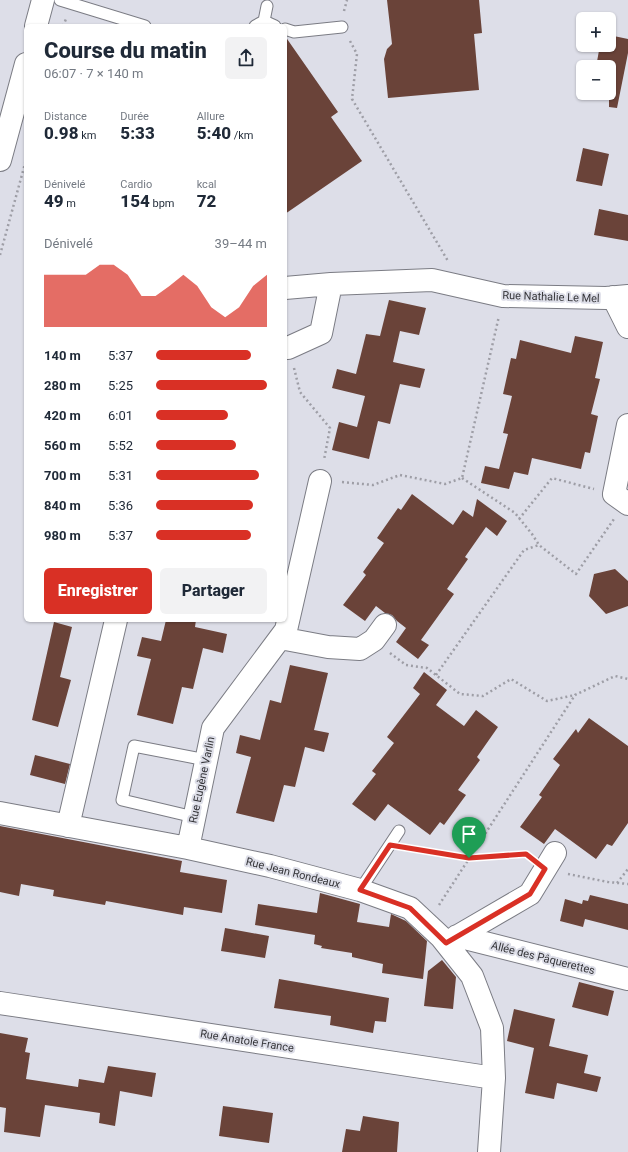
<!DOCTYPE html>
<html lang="fr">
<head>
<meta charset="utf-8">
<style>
  body { margin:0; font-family:Roboto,sans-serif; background:#f2f2f3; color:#1f2937; height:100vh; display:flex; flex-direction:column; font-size:15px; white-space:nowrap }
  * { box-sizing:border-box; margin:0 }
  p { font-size:13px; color:#747a83 }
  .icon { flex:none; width:22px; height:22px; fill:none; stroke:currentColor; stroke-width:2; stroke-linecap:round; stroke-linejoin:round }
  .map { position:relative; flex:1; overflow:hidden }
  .sheet { position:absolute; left:24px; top:24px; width:263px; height:598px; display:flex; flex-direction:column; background:#fff; border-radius:6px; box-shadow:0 1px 3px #0004 }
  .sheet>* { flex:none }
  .controls { position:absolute; left:576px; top:12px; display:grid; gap:8px }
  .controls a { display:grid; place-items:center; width:40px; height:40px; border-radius:6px; background:#fff; box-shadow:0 1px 3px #0004; font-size:20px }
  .pin { position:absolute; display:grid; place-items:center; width:34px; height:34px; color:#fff; margin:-41px -17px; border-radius:50% 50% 50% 0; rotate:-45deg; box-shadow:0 0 4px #0007 }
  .pin .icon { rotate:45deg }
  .round { display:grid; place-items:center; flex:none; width:42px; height:42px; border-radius:6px; background:#f2f2f3 }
  .summary { display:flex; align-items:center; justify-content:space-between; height:68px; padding:0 20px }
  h1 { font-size:22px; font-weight:800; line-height:30px }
  .metrics { display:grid; grid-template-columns:repeat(3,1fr); gap:6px; height:68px; padding:4px 20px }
  .metrics div { display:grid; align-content:center }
  .metrics b { font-size:17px; font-weight:800 }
  .metrics small { font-size:11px; font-weight:400 }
  .metrics p { font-size:11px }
  .chart { height:112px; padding:8px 20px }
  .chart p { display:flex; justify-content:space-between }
  .chart svg { width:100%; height:72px; margin-top:4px; fill:#d93025; opacity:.7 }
  .cta { display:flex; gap:8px; margin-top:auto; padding:8px 20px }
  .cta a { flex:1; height:46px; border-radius:6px; background:#d93025; color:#fff; font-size:16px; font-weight:800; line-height:46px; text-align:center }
  .cta a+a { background:#f2f2f3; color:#1f2937 }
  ul { padding:0 20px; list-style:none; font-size:13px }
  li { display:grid; grid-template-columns:64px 48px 1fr; align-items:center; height:30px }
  li i { height:10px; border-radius:5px; background:#d93025 }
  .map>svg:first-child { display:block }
  .building { fill:#6a4339 }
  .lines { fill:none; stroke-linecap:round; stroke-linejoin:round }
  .service-casing { stroke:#7b7c84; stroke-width:13 }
  .minor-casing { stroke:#7b7c84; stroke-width:24 }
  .secondary-casing { stroke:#7b7c84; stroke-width:24 }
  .path { stroke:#9e9ea6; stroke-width:2.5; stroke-dasharray:2 3; stroke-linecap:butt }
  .service { stroke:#fff; stroke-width:11 }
  .minor { stroke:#fff; stroke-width:22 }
  .secondary { stroke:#fff; stroke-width:22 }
  .route-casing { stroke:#fff; stroke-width:8 }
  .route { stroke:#d93025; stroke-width:5 }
  .labels { text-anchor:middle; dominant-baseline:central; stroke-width:4; stroke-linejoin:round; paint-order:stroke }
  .street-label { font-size:11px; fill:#353539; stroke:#dddee8 }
</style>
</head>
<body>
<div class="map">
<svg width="628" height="1152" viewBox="0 0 628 1152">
  <rect width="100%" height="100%" fill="#dddee8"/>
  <path class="building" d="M387 0H479L482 33 474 34 479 90 388 98 384 59 387 49 392 44Z
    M609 35 628 39V53L617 108 609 107V67H596L600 45H609Z
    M285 36 338 112 331 117 362 161 285 214Z
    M583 148 609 154 602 186 576 181Z
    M599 209 628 215V241L594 235Z
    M389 300 426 308 419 335 400 331 393 362 425 369 420 388 400 384 390 424 378 421 369 459 332 450 339 422 357 427 365 396 332 388 337 369 356 374 366 334 380 336Z
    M575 336 603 342 595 378 600 379 591 414 598 416 590 453 585 452 581 469 532 458 528 475 514 472 509 489 481 483 485 466 499 469 508 434 503 433 512 396 503 394 511 358 516 359 520 340 571 353Z
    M412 494 453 525 463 510 473 517 477 499 507 521 497 536 486 527 465 557 468 559 447 589 454 594 421 640 429 645 418 659 396 642 406 628 397 621 392 615 385 613 376 606 365 621 343 605 366 575 363 572 384 543 377 538 398 508 401 510Z
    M615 569 628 581V606L606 614 589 596 594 574Z
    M166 620H196L195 627 227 634 223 653 203 648 193 689 182 687 173 724 137 715 151 659 137 656 142 637 161 641Z
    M54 622 72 627 60 677 71 680 58 727 32 720Z
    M290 665 328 673 314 730 329 733 324 752 305 747 295 787 284 785 274 822 236 813 251 757 236 753 240 735 260 740 270 700 281 703Z
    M424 672 447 690 436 705 464 726 476 710 498 727 477 757 480 760 458 790 466 795 444 825 440 822 430 835 388 804 375 821 352 804 376 774 372 771 394 743 387 737 420 694 413 688Z
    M589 718 628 746V823L612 846 607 844 596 859 555 829 544 844 520 827 542 797 539 795 560 765 553 759 576 729 578 733Z
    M35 755 70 764 65 784 30 775Z
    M0 826 182 861 180 872 227 880 222 913 184 907 183 915 106 901 105 905 53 896 54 890 21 884 19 896 0 892Z
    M320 893 360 904 357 922 389 927 391 914 406 921 427 941 423 979 382 973 383 964 352 957V953L321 948 322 946 314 944 315 935 255 925 258 904 317 913Z
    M590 895 628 904V930L585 919 583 927 560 921 565 899 582 904 583 900 588 901Z
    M225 928 269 936 265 958 221 951Z
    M442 960 456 977 453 1009 424 1006 428 971Z
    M279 979 389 998 386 1022 375 1021 373 1033 330 1025 331 1016 274 1008Z
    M579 982 614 991 608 1016 572 1007Z
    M514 1009 555 1019 549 1046 588 1055 584 1073 601 1077 597 1092 557 1083 554 1099 525 1093 534 1048 507 1041Z
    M0 1033 28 1038 25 1052 30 1053 26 1079 78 1087 79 1079 104 1083 108 1066 156 1073 152 1097 120 1091 115 1126 99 1123 100 1113 45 1105 40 1137 4 1132 6 1108 0 1107Z
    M223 1106 273 1113 269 1143 219 1136Z
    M363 1116 399 1122 397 1152H342L346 1129 360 1131Z"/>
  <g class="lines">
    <defs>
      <path id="service" d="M60 0 145 26
        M264 21 275 26
        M255 26 264 21 267 6
        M285 29 294 32 342 27
        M194 817 122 800 134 746 206 760
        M360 890 399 831"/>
      <path id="minor" d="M285 288 331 284 432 280 503 296 606 298 628 296
        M613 297 628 327
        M285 348H288L321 333 331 284
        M628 425 614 494 628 504
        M280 638 328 647 360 649 374 640 385 625
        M0 813 188 848 270 866 360 890 410 908 441 937 472 976 492 1028 494 1078 489 1152
        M68 826 116 620
        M188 848 213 728 286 630 320 481
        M457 936 628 979
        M451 940 530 894 555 853
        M0 1003 494 1078"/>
      <path id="secondary" d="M36 26 43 0
        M0 160 26 64"/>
    </defs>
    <use href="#service" class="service-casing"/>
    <use href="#minor" class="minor-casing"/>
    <use href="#secondary" class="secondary-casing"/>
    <path class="path" d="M344 11 347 0
      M63 26 66 19
      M350 41 357 54 352 99 448 261
      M0 255 26 160
      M294 368 300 392 330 428 324 460
      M462 478 515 513 532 534 539 545 576 574 614 519
      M342 482 373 485 400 475 445 484 462 478 499 316
      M519 519 552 478 594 489
      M390 653 406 665 427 668 460 694 483 696 511 679 547 701 575 695
      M436 675 524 550 539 545
      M406 848 469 858 526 854 528 856
      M568 874 608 882 628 884
      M617 883 628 869
      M439 905 575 695 615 676 628 679"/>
    <use href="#service" class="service"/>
    <use href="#minor" class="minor"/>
    <use href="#secondary" class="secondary"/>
  </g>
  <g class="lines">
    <defs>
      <path id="route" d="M390 845 469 858 526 854 545 869 530 894 446 943 410 908 360 890Z"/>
    </defs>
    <use href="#route" class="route-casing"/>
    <use href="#route" class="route"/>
  </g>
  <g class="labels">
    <g class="street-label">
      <text transform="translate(551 297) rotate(2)">Rue Nathalie Le Mel</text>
      <text transform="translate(202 780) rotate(-78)">Rue Eugène Varlin</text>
      <text transform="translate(293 873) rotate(14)">Rue Jean Rondeaux</text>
      <text transform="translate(543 958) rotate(14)">Allée des Pâquerettes</text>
      <text transform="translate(247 1041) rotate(9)">Rue Anatole France</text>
    </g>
  </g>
</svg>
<div class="controls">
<a>+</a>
<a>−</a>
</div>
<div class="pin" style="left:469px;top:858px;background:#1e9e55"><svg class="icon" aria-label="arrive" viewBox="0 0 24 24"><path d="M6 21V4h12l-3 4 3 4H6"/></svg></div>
<section class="sheet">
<div class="summary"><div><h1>Course du matin</h1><p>06:07 · 7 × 140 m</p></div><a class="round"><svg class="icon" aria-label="share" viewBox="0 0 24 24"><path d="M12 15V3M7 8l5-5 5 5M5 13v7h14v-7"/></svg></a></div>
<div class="metrics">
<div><p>Distance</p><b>0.98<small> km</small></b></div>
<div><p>Durée</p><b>5:33</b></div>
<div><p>Allure</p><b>5:40<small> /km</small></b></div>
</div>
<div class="metrics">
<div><p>Dénivelé</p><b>49<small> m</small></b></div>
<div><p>Cardio</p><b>154<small> bpm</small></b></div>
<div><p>kcal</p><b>72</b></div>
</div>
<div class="chart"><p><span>Dénivelé</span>39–44 m</p>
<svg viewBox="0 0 160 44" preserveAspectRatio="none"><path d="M0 44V12L10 12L20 12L30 12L40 6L50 6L60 12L70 25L80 25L90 19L100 12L110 19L120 32L130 38L140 32L150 19L160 12V44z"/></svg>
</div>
<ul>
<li><b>140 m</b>5:37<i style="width:86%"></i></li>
<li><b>280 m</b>5:25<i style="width:100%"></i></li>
<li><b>420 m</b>6:01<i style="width:65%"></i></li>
<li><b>560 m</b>5:52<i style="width:72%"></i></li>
<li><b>700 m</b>5:31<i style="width:93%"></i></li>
<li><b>840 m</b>5:36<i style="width:87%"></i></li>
<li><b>980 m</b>5:37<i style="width:86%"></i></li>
</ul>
<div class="cta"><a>Enregistrer</a><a>Partager</a></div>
</section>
</div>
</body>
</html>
